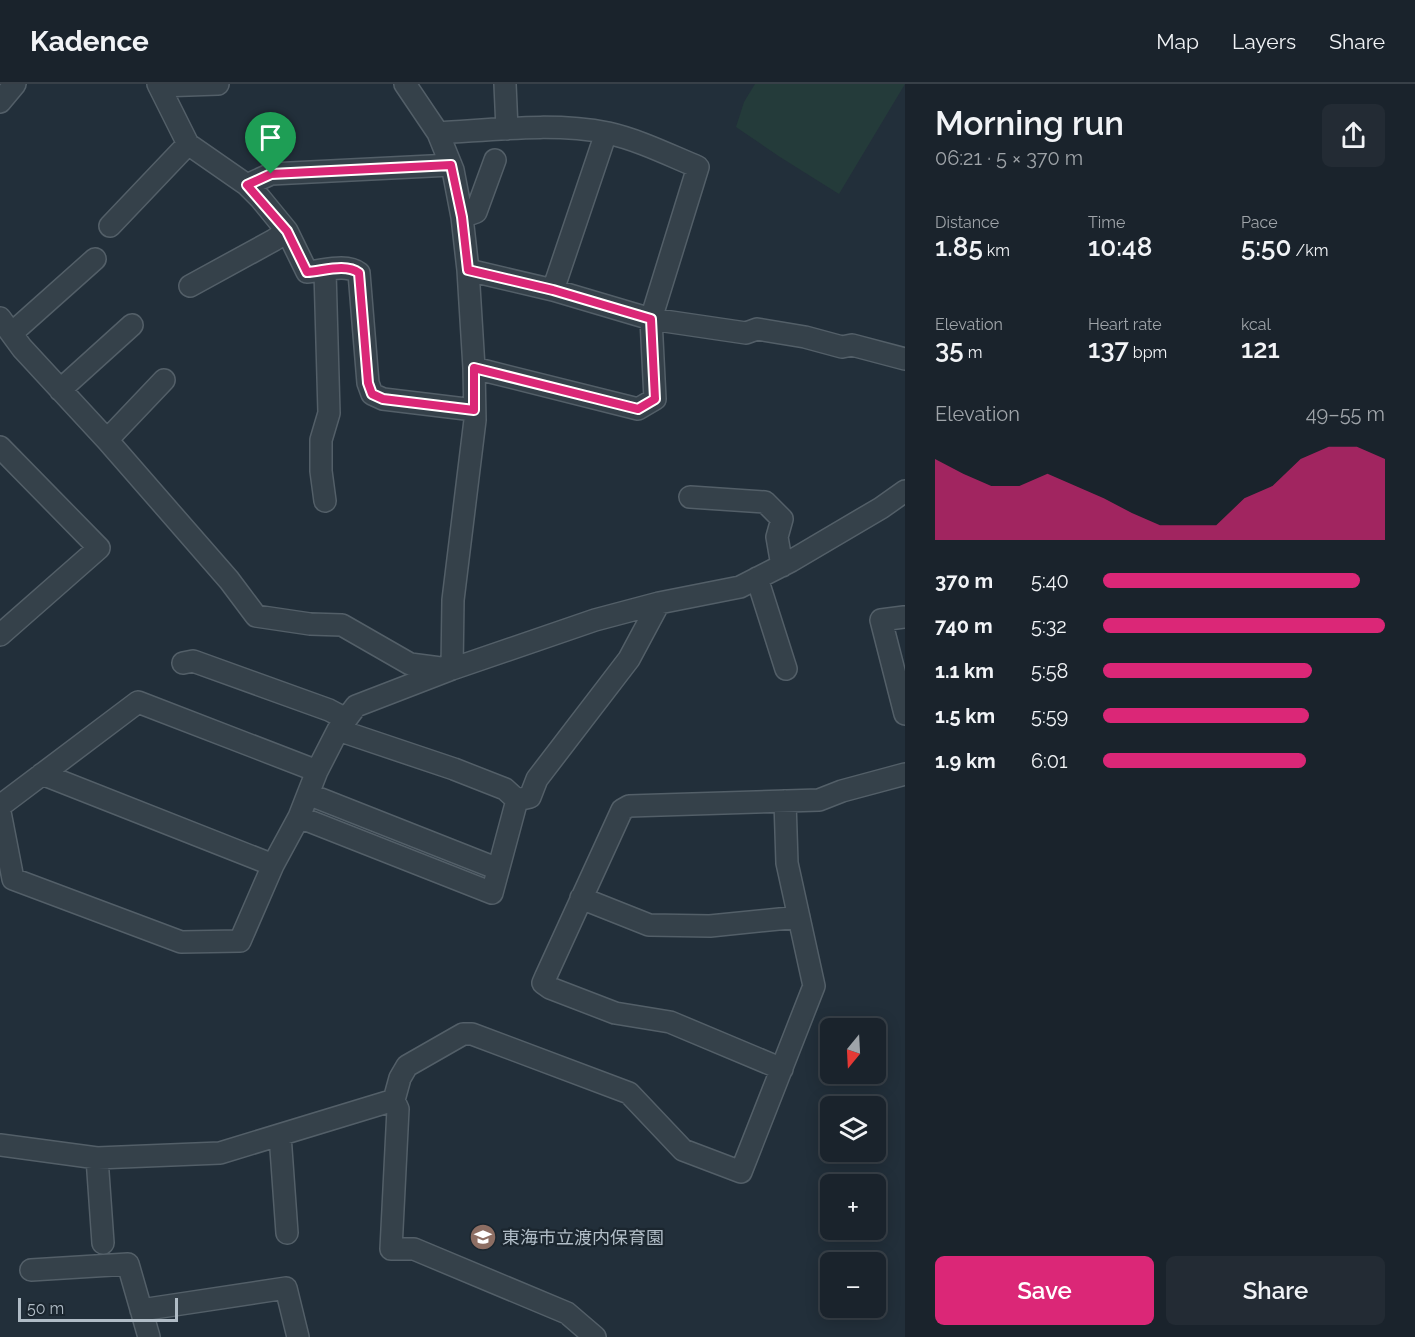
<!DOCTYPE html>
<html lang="en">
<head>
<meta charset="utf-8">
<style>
  body { margin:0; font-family:Raleway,"Noto Sans JP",sans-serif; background:#232b34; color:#f1f3f6; height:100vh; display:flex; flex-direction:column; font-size:22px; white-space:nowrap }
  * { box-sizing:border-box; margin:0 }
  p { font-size:20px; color:#9fa4a9 }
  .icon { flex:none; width:33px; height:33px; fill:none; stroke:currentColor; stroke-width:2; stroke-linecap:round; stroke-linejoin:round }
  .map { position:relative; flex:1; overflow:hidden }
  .drawer { display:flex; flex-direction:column; background:#1a232c; width:510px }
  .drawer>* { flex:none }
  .needle { width:39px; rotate:198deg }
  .controls { position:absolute; left:820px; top:934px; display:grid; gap:12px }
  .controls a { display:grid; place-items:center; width:66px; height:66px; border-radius:9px; background:#1a232c; box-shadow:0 3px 15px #0003,0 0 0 2px #384048; font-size:30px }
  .scale { position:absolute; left:18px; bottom:15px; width:160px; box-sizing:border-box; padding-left:6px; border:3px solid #b0bcc6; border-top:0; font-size:16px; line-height:21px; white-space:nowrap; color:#b0bcc6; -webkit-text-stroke:4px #1b262f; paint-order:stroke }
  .pin { position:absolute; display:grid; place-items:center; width:51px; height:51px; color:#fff; margin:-62px -26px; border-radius:50% 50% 50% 0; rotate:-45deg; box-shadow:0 0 6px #0007 }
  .pin .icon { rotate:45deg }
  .round { display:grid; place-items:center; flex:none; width:63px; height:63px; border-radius:9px; background:#232b34 }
  .overview { display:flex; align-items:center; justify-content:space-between; height:102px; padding:0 30px }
  h1 { font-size:33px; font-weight:600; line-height:45px }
  .figures { display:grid; grid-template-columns:repeat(3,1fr); gap:9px; height:102px; padding:6px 30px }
  .figures div { display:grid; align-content:center }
  .figures b { font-size:26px; font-weight:600 }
  .figures small { font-size:16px; font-weight:400 }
  .figures p { font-size:16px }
  .chart { height:168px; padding:12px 30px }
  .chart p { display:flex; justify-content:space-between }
  .chart svg { width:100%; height:108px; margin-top:6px; fill:#db2777; opacity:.7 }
  .primary-button { display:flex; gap:12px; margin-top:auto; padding:12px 30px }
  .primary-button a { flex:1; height:69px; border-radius:9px; background:#db2777; color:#fff; font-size:24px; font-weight:600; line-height:69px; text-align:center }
  .primary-button a+a { background:#232b34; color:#f1f3f6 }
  ul { padding:0 30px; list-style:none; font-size:20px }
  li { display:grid; grid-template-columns:96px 72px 1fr; align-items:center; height:45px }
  li i { height:15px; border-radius:8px; background:#db2777 }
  header { display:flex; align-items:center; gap:36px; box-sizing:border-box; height:84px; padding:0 30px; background:#1a232c; border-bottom:2px solid #384048 }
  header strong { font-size:28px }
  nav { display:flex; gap:33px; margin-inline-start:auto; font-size:21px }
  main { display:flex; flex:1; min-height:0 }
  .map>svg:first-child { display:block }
  .green { fill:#243b3a }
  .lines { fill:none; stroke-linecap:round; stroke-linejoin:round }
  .street-casing { stroke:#535f68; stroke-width:24 }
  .street { stroke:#35414a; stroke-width:21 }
  .route-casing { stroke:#fff; stroke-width:12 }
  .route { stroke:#db2777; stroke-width:8 }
  .labels { text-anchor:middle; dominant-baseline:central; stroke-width:4.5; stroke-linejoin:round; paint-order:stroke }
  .poi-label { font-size:18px; fill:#b0bcc6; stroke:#1b262f; text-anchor:start }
</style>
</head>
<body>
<header>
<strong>Kadence</strong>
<nav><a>Map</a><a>Layers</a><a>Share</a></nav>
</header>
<main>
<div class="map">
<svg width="905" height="1253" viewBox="0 0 905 1253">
  <rect width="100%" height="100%" fill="#222f3a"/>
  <path class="green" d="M755 0H905L839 110 780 73 736 43 744 18Z"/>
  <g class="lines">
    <defs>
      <path id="street" d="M158 0 188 60 247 101 260 114 287 147 307 188C323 187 346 179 359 189L368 299 372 310 383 315 474 326
        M405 0 438 49 453 86 462 133 468 186 474 284 475 336 453 516 452 585
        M505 0 507 45
        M159 2 218 0
        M0 18 15 0
        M438 49C493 46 553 38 608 49 639 56 669 71 698 83L651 235 655 315 638 325 474 284
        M247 101 271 90 451 81
        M462 133 476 128 495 76
        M110 142 188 60
        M468 186 553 206 651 235 746 249 757 245 805 253 842 263 852 261 905 275
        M325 187 329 329 321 356V387L325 417
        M190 202 274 156 287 147
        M553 206 606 49
        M0 234 22 264 107 356 229 496 256 532 310 540 342 541 410 580 448 585
        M12 249 95 175
        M60 306 132 241
        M107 356 164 296
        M0 363 99 464 0 551
        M690 413 765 418 782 435 777 453 782 482
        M757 494 786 585
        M904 533 881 536 905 630
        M183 579 193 577 329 626 346 635
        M338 646 454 685 505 705 517 716
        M42 690 273 781
        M308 710 498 785
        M517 716 530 713 537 695 629 575 659 519
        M0 722 138 618 317 687
        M0 728 13 795 181 858 240 857 273 781 299 733 317 687 338 646 356 622 452 585 595 536 659 519 740 503 791 477 881 424 905 407
        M299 733 492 809 517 716
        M581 814 649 841 710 842 799 833
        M782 985 670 938 615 929 550 904 543 899 546 892 622 726 629 722 819 716 842 707 905 690
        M280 1051 287 1149
        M0 1061 97 1074 220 1069 394 1016
        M97 1074 103 1159
        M31 1186 128 1180 149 1253
        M141 1226 286 1204 298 1253
        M595 1253 567 1229 414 1165H391L398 1025 394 1016 400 994 407 982 463 950H472L629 1009 683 1066 741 1088 814 902 787 779 785 717"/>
    </defs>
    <use href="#street" class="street-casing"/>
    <use href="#street" class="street"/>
  </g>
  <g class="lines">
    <defs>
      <path id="route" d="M451 81 462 133 468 186 553 206 651 235 655 315 638 325 474 284V326L383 315 372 310 368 299 359 189C346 179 323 187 307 188L287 147 247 101 271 90Z"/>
    </defs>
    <use href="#route" class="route-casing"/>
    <use href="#route" class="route"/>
  </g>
  <defs>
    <symbol id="school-disc" viewBox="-11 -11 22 22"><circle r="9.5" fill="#8d6e63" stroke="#1b262f"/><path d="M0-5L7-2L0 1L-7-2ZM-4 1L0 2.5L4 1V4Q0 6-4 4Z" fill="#fff"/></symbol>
  </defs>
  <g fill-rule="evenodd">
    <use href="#school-disc" x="468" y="1138" width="30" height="30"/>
  </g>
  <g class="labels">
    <g class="poi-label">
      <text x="502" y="1153">東海市立渡内保育園</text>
    </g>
  </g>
</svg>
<div class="controls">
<a><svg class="needle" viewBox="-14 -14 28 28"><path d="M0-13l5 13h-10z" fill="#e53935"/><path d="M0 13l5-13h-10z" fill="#9fa4a9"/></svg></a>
<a><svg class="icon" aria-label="layers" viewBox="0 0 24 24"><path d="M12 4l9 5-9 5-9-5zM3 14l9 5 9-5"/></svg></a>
<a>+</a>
<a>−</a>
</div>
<div class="scale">50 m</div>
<div class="pin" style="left:271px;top:90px;background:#1e9e55"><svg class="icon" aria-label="arrive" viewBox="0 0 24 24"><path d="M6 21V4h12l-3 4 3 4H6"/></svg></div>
</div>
<section class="drawer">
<div class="overview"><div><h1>Morning run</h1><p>06:21 · 5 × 370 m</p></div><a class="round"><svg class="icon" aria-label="share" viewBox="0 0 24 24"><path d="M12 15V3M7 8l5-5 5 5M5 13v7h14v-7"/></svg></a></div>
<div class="figures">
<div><p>Distance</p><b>1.85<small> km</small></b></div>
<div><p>Time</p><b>10:48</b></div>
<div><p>Pace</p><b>5:50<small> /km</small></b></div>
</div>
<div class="figures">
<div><p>Elevation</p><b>35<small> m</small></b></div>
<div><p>Heart rate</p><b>137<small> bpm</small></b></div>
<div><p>kcal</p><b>121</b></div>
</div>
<div class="chart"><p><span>Elevation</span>49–55 m</p>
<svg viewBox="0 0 160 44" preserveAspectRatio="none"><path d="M0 44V11L10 17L20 22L30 22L40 17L50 22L60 27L70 33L80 38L90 38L100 38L110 27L120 22L130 11L140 6L150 6L160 11V44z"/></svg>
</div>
<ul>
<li><b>370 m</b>5:40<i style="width:91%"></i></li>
<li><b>740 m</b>5:32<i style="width:100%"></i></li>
<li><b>1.1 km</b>5:58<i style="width:74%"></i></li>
<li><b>1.5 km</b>5:59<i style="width:73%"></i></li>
<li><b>1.9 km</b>6:01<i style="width:72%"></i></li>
</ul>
<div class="primary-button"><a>Save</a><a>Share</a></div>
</section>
</main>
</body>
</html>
